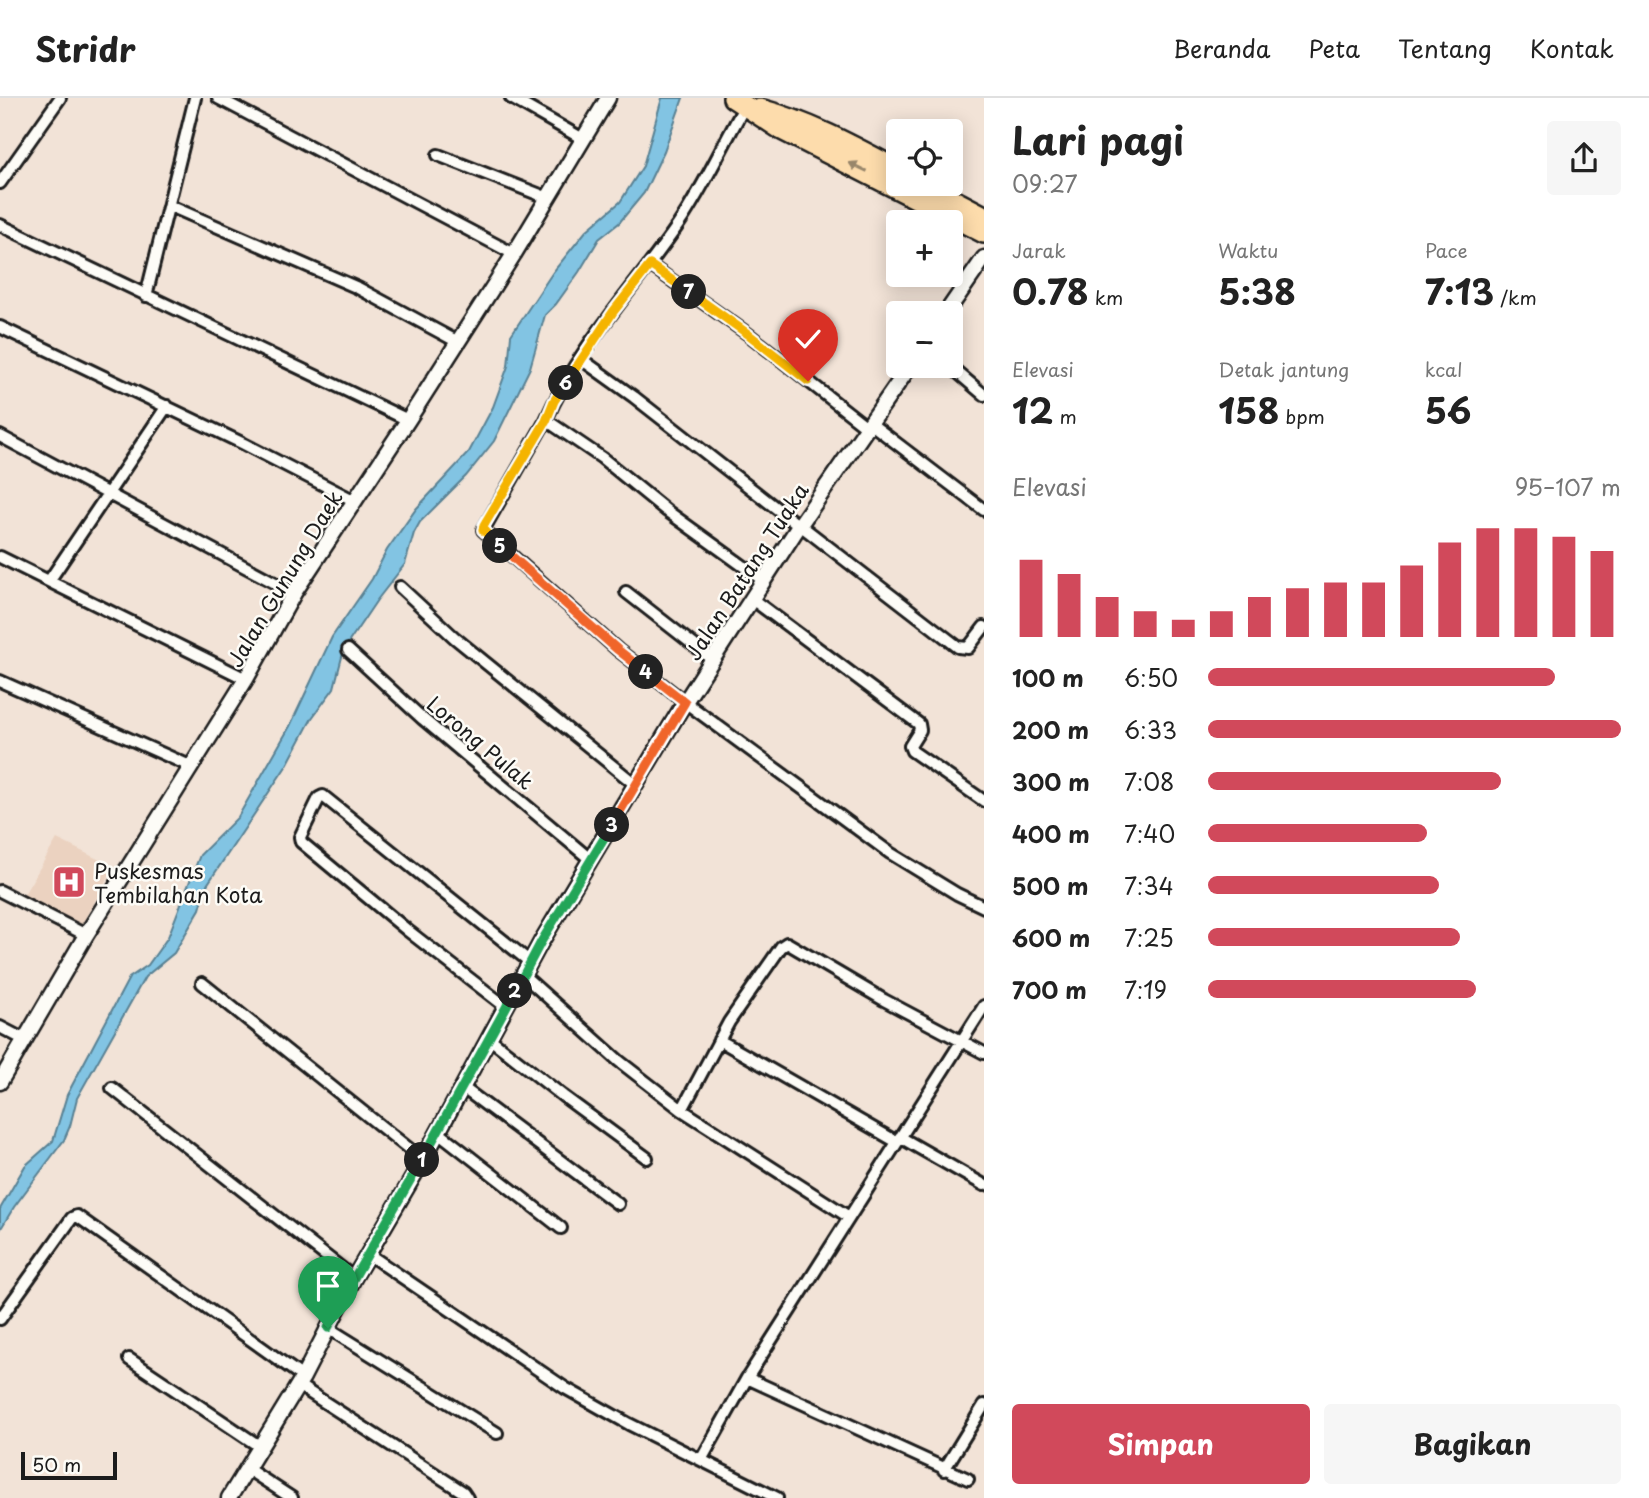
<!DOCTYPE html>
<html lang="id">
<head>
<meta charset="utf-8">
<style>
  body { margin:0; font-family:"Playpen Sans",sans-serif; background:#f6f6f6; color:#222; height:100vh; display:flex; flex-direction:column; font-size:26px; white-space:nowrap }
  * { box-sizing:border-box; margin:0 }
  p { font-size:23px; color:#767676 }
  .icon { flex:none; width:38px; height:38px; fill:none; stroke:currentColor; stroke-width:2; stroke-linecap:round; stroke-linejoin:round }
  .map { position:relative; flex:1; overflow:hidden }
  .drawer { display:flex; flex-direction:column; background:#fff; width:665px }
  .drawer>* { flex:none }
  .buttons { position:absolute; left:886px; top:21px; display:grid; gap:14px }
  .buttons a { display:grid; place-items:center; width:77px; height:77px; border-radius:7px; background:#fff; box-shadow:0 4px 18px #0003; font-size:35px }
  .scale { position:absolute; left:21px; bottom:18px; width:96px; box-sizing:border-box; padding-left:7px; border:4px solid #1c1c1c; border-top:0; font-size:19px; line-height:24px; white-space:nowrap; color:#1c1c1c; -webkit-text-stroke:5px #fdfcf7; paint-order:stroke }
  .pin { position:absolute; display:grid; place-items:center; width:60px; height:60px; color:#fff; margin:-72px -30px; border-radius:50% 50% 50% 0; rotate:-45deg; box-shadow:0 0 7px #0007 }
  .pin .icon { rotate:45deg }
  .km { position:absolute; width:35px; height:35px; margin:-18px; border-radius:50%; background:#222; color:#fff; font-size:19px; line-height:35px; text-align:center }
  .round { display:grid; place-items:center; flex:none; width:74px; height:74px; border-radius:7px; background:#f6f6f6 }
  .summary { display:flex; align-items:center; justify-content:space-between; height:119px; padding:0 28px }
  h1 { font-size:38px; font-weight:700; line-height:52px }
  .stats { display:grid; grid-template-columns:repeat(3,1fr); gap:10px; height:119px; padding:7px 28px }
  .stats div { display:grid; align-content:center }
  .stats b { font-size:35px; font-weight:700 }
  .stats small { font-size:19px; font-weight:400 }
  .stats p { font-size:19px }
  .chart { height:196px; padding:14px 28px }
  .chart p { display:flex; justify-content:space-between }
  .chart svg { width:100%; height:126px; margin-top:7px; stroke:#d1495b; stroke-width:6 }
  .cta { display:flex; gap:14px; margin-top:auto; padding:14px 28px }
  .cta a { flex:1; height:80px; border-radius:7px; background:#d1495b; color:#fff; font-size:28px; font-weight:700; line-height:80px; text-align:center }
  .cta a+a { background:#f6f6f6; color:#222 }
  ul { padding:0 28px; list-style:none; font-size:23px }
  li { display:grid; grid-template-columns:112px 84px 1fr; align-items:center; height:52px }
  li i { height:18px; border-radius:9px; background:#d1495b }
  header { display:flex; align-items:center; gap:42px; box-sizing:border-box; height:98px; padding:0 35px; background:#fff; border-bottom:2px solid #e0e0e0 }
  header strong { font-size:33px }
  nav { display:flex; gap:38px; margin-inline-start:auto; font-size:24px }
  main { display:flex; flex:1; min-height:0 }
  .map>svg:first-child { display:block }
  .built { fill:#ebd2c0 }
  .water { fill:#82c4e3; stroke:#598193; stroke-width:2 }
  .lines { fill:none; stroke-linecap:round; stroke-linejoin:round }
  .minor-casing { stroke:#1c1c1c; stroke-width:16 }
  .tertiary-casing { stroke:#1c1c1c; stroke-width:19 }
  .trunk-casing { stroke:#1c1c1c; stroke-width:24 }
  .minor { stroke:#fdfcf7; stroke-width:10 }
  .tertiary { stroke:#fdfcf7; stroke-width:14 }
  .trunk { stroke:#fddcac; stroke-width:19 }
  .oneway { fill:#98866b }
  .split-1-casing { stroke:#fff; stroke-width:14 }
  .split-2-casing { stroke:#fff; stroke-width:14 }
  .split-3-casing { stroke:#fff; stroke-width:14 }
  .split-4-casing { stroke:#fff; stroke-width:14 }
  .split-5-casing { stroke:#fff; stroke-width:14 }
  .split-6-casing { stroke:#fff; stroke-width:14 }
  .split-7-casing { stroke:#fff; stroke-width:14 }
  .split-8-casing { stroke:#fff; stroke-width:14 }
  .split-1 { stroke:#22a559; stroke-width:9 }
  .split-2 { stroke:#22a559; stroke-width:9 }
  .split-3 { stroke:#22a559; stroke-width:9 }
  .split-4 { stroke:#f0652b; stroke-width:9 }
  .split-5 { stroke:#f0652b; stroke-width:9 }
  .split-6 { stroke:#f5b400; stroke-width:9 }
  .split-7 { stroke:#f5b400; stroke-width:9 }
  .split-8 { stroke:#f5b400; stroke-width:9 }
  .labels { text-anchor:middle; dominant-baseline:central; stroke-width:5; stroke-linejoin:round; paint-order:stroke }
  .street-label { font-size:21px; fill:#1c1c1c; stroke:#fdfcf7 }
  .poi-label { font-size:21px; fill:#1c1c1c; stroke:#fdfcf7; text-anchor:start }
</style>
</head>
<body>
<header>
<strong>Stridr</strong>
<nav><a>Beranda</a><a>Peta</a><a>Tentang</a><a>Kontak</a></nav>
</header>
<main>
<div class="map">
<svg width="984" height="1400" viewBox="0 0 984 1400">
  <rect width="100%" height="100%" fill="#f2e3d7"/>
  <filter id="ink" filterUnits="userSpaceOnUse"><feTurbulence type="fractalNoise" baseFrequency=".0143" numOctaves="2"/><feDisplacementMap in="SourceGraphic" scale="14" xChannelSelector="R" yChannelSelector="G"/><feConvolveMatrix kernelMatrix="1 2 1 2 8 2 1 2 1" color-interpolation-filters="sRGB"/></filter>
  <g filter="url(#ink)">
    <path class="built" d="M57 741 114 769 80 829 23 798Z"/>
    <path class="water" d="M662 0H683L664 53 644 95 619 125 599 141 579 174 556 206 545 217 530 270 494 343 466 378 420 424 414 435 405 466 377 502 344 551 334 590 312 620 287 667 207 787 200 811 174 855 145 879 77 1000 70 1028 64 1042 14 1109 0 1132V1111L25 1068 53 1043 67 997 129 880 148 867 168 839 200 757 238 719 290 628 332 539 372 481 387 452 416 411 469 354 493 309 508 268 511 237 553 174 586 133 620 104 643 68Z"/>
    <g class="lines">
      <defs>
        <path id="minor" d="M218 0 514 156
          M511 0 583 41
          M746 6C723 46 704 89 678 127 634 191 577 250 546 322L483 432 618 552 685 604 890 755 957 796 984 809
          M438 57 548 100
          M0 85 60 0
          M170 108 358 190 458 244
          M0 127 408 322
          M650 167 748 236 868 330
          M146 198 195 0
          M0 229 244 346 355 403
          M581 261 634 299 799 428
          M950 268 984 297
          M546 322 602 360 667 413 764 483
          M870 325 984 412
          M0 338 294 495
          M800 427 958 549 968 550 984 529
          M0 459 246 581
          M49 483 167 308
          M400 489 455 540 636 687
          M626 494 713 562
          M752 501 919 626 920 632 910 648 912 653 984 703
          M348 552 423 621 591 762
          M0 583 190 668
          M0 793 86 837
          M523 877 619 963 682 1012 849 1119
          M202 885 423 1062
          M506 909 407 832 301 744 300 739 319 700 323 698 530 864
          M0 929 25 942
          M489 940 563 998 647 1060
          M719 942 897 1044
          M462 989 618 1106
          M112 990 354 1180
          M682 1012 729 924 781 849 787 845 884 902 984 955
          M438 1034 561 1130
          M900 1039 984 1087
          M368 1156 565 1290 629 1326 777 1400
          M0 1221 72 1120 77 1118 303 1279
          M328 1230 497 1335
          M129 1261 259 1348
          M747 1280 968 1381
          M298 1287 463 1394 467 1400
          M701 1362 747 1280 984 908
          M246 1370 292 1400
          M944 1372 984 1307"/>
        <path id="tertiary" d="M946 215 984 160
          M0 984 86 837 246 581 294 495 408 322 514 156 608 0
          M229 1400 303 1279 354 1180 423 1062 541 844 685 604 799 428 910 268"/>
        <path id="trunk" d="M733 0 782 32 984 135
          M760 11C809 24 853 48 898 72
          M923 86 984 118"/>
      </defs>
      <use href="#minor" class="minor-casing"/>
      <use href="#tertiary" class="tertiary-casing"/>
      <use href="#trunk" class="trunk-casing"/>
      <use href="#minor" class="minor"/>
      <use href="#tertiary" class="tertiary"/>
      <use href="#trunk" class="trunk"/>
    </g>
    <defs><path id="oneway-solid" d="M-6-.8H1V-3.2L6.5 0L1 3.2V.8H-6Z" transform="scale(1.75)"/></defs>
    <use class="oneway" href="#oneway-solid" transform="translate(858 69) rotate(-154)"/>
  </g>
  <g class="lines" filter="url(#ink)">
    <defs>
      <path id="split-1" d="M328 1230 354 1180 422 1062"/>
      <path id="split-2" d="M422 1062 515 893"/>
      <path id="split-3" d="M515 893 541 844 612 727"/>
      <path id="split-4" d="M612 727 685 604 646 574"/>
      <path id="split-5" d="M500 448 618 552 646 574"/>
      <path id="split-6" d="M500 448 483 432 484 427 546 323 554 303 566 285"/>
      <path id="split-7" d="M566 285 613 214 650 167 689 194"/>
      <path id="split-8" d="M689 194 748 236 808 283"/>
    </defs>
    <use href="#split-1" class="split-1-casing"/>
    <use href="#split-2" class="split-2-casing"/>
    <use href="#split-3" class="split-3-casing"/>
    <use href="#split-4" class="split-4-casing"/>
    <use href="#split-5" class="split-5-casing"/>
    <use href="#split-6" class="split-6-casing"/>
    <use href="#split-7" class="split-7-casing"/>
    <use href="#split-8" class="split-8-casing"/>
    <use href="#split-1" class="split-1"/>
    <use href="#split-2" class="split-2"/>
    <use href="#split-3" class="split-3"/>
    <use href="#split-4" class="split-4"/>
    <use href="#split-5" class="split-5"/>
    <use href="#split-6" class="split-6"/>
    <use href="#split-7" class="split-7"/>
    <use href="#split-8" class="split-8"/>
  </g>
  <defs>
    <symbol id="hospital-square" viewBox="-11 -11 22 22"><rect x="-9" y="-9" width="18" height="18" rx="4" fill="#d1495b" stroke="#fdfcf7"/><path d="M-5-5h3v3.5h4V-5h3V5h-3V1.5h-4V5h-3Z" fill="#fff"/></symbol>
  </defs>
  <g fill-rule="evenodd">
    <use href="#hospital-square" x="50" y="765" width="38" height="38"/>
  </g>
  <g class="labels">
    <g class="street-label">
      <text transform="translate(746 473) rotate(-57)">Jalan Batang Tuaka</text>
      <text transform="translate(284 480) rotate(-59)">Jalan Gunung Daek</text>
      <text transform="translate(481 644) rotate(40)">Lorong Pulak</text>
    </g>
    <g class="poi-label">
      <text x="94" y="772">Puskesmas<tspan x="94" dy="24">Tembilahan Kota</tspan></text>
    </g>
  </g>
</svg>
<div class="buttons">
<a><svg class="icon" aria-label="locate" viewBox="0 0 24 24"><circle cx="12" cy="12" r="6"/><path d="M12 2v4M12 18v4M2 12h4M18 12h4"/></svg></a>
<a>+</a>
<a>−</a>
</div>
<div class="scale">50 m</div>
<div class="pin" style="left:328px;top:1230px;background:#1e9e55"><svg class="icon" aria-label="arrive" viewBox="0 0 24 24"><path d="M6 21V4h12l-3 4 3 4H6"/></svg></div>
<div class="pin" style="left:808px;top:283px;background:#d93025"><svg class="icon" aria-label="check" viewBox="0 0 24 24"><path d="M5 12l5 5 9-10"/></svg></div>
<b class="km" style="left:422px;top:1062px">1</b>
<b class="km" style="left:515px;top:893px">2</b>
<b class="km" style="left:612px;top:727px">3</b>
<b class="km" style="left:646px;top:574px">4</b>
<b class="km" style="left:500px;top:448px">5</b>
<b class="km" style="left:566px;top:285px">6</b>
<b class="km" style="left:689px;top:194px">7</b>
</div>
<section class="drawer">
<div class="summary"><div><h1>Lari pagi</h1><p>09:27</p></div><a class="round"><svg class="icon" aria-label="share" viewBox="0 0 24 24"><path d="M12 15V3M7 8l5-5 5 5M5 13v7h14v-7"/></svg></a></div>
<div class="stats">
<div><p>Jarak</p><b>0.78<small> km</small></b></div>
<div><p>Waktu</p><b>5:38</b></div>
<div><p>Pace</p><b>7:13<small> /km</small></b></div>
</div>
<div class="stats">
<div><p>Elevasi</p><b>12<small> m</small></b></div>
<div><p>Detak jantung</p><b>158<small> bpm</small></b></div>
<div><p>kcal</p><b>56</b></div>
</div>
<div class="chart"><p><span>Elevasi</span>95–107 m</p>
<svg viewBox="0 0 160 44" preserveAspectRatio="none"><path d="M5 44V17M15 44V22M25 44V30M35 44V35M45 44V38M55 44V35M65 44V30M75 44V27M85 44V25M95 44V25M105 44V19M115 44V11M125 44V6M135 44V6M145 44V9M155 44V14"/></svg>
</div>
<ul>
<li><b>100 m</b>6:50<i style="width:84%"></i></li>
<li><b>200 m</b>6:33<i style="width:100%"></i></li>
<li><b>300 m</b>7:08<i style="width:71%"></i></li>
<li><b>400 m</b>7:40<i style="width:53%"></i></li>
<li><b>500 m</b>7:34<i style="width:56%"></i></li>
<li><b>600 m</b>7:25<i style="width:61%"></i></li>
<li><b>700 m</b>7:19<i style="width:65%"></i></li>
</ul>
<div class="cta"><a>Simpan</a><a>Bagikan</a></div>
</section>
</main>
</body>
</html>
